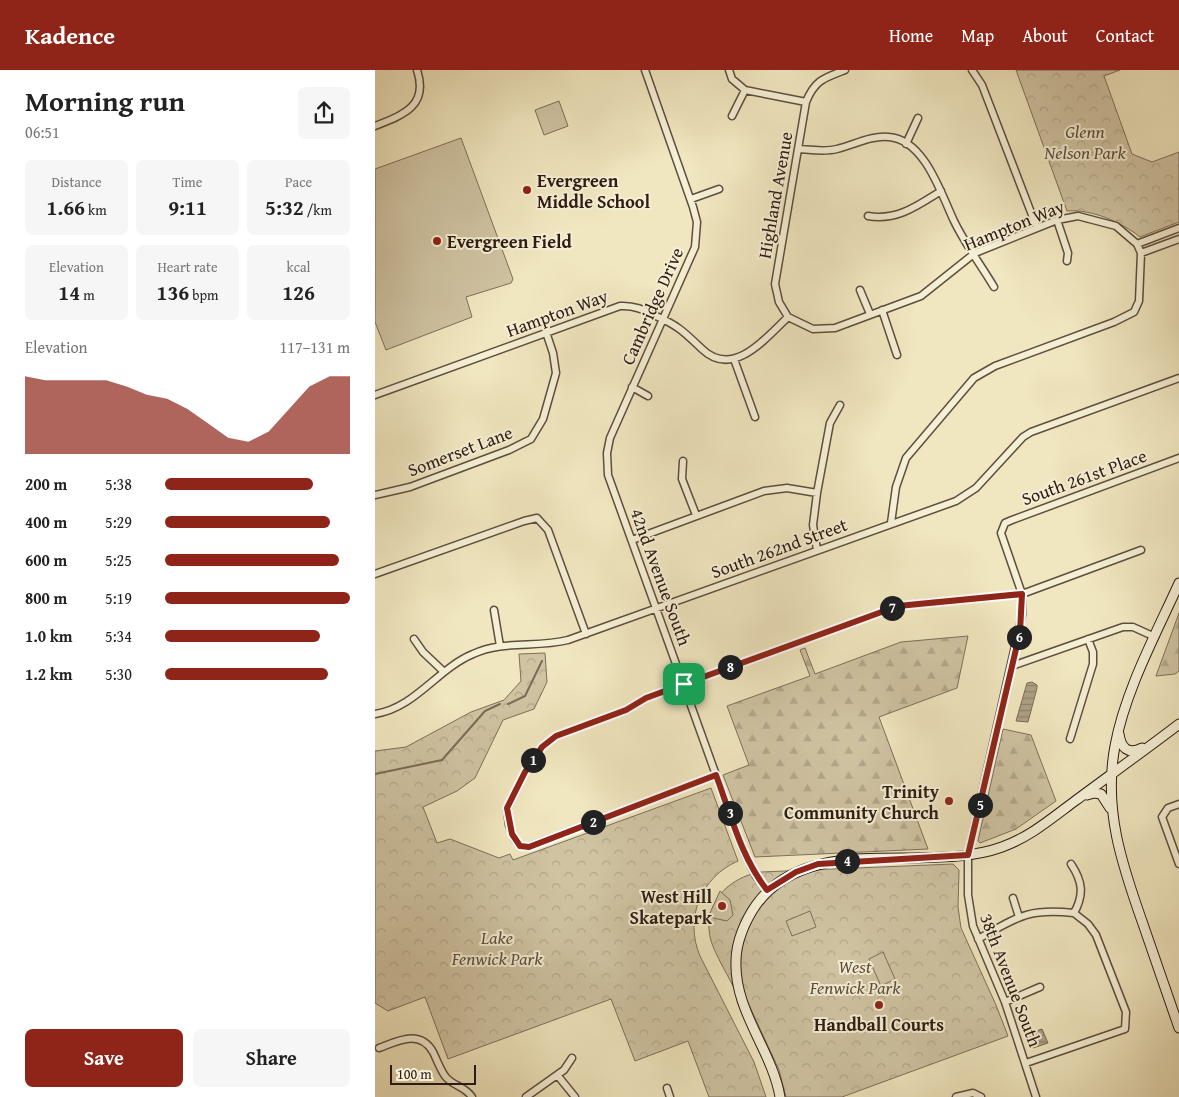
<!DOCTYPE html>
<html lang="en">
<head>
<meta charset="utf-8">
<style>
  body { margin:0; font-family:"Gentium Book Plus",serif; background:#f6f6f6; color:#222; height:100vh; display:flex; flex-direction:column; font-size:19px; white-space:nowrap }
  * { box-sizing:border-box; margin:0 }
  p { font-size:16px; color:#767676 }
  .icon { flex:none; width:28px; height:28px; fill:none; stroke:currentColor; stroke-width:2; stroke-linecap:round; stroke-linejoin:round }
  .map { position:relative; flex:1; overflow:hidden }
  .details { display:flex; flex-direction:column; background:#fff; width:375px }
  .details>* { flex:none }
  .scale { position:absolute; left:15px; bottom:12px; width:86px; box-sizing:border-box; padding-left:5px; border:2px solid #2e1b13; border-top:0; font-size:14px; line-height:18px; white-space:nowrap; color:#2e1b13; -webkit-text-stroke:4px #f5efd5; paint-order:stroke }
  .pin { position:absolute; display:grid; place-items:center; width:42px; height:42px; color:#fff; margin:-21px; border-radius:10px; box-shadow:0 2px 8px #0006 }
  .km { position:absolute; width:25px; height:25px; margin:-12px; border-radius:50%; background:#222; color:#fff; font-size:14px; line-height:25px; text-align:center }
  .round { display:grid; place-items:center; flex:none; width:52px; height:52px; border-radius:8px; background:#f6f6f6 }
  .overview { display:flex; align-items:center; justify-content:space-between; height:85px; padding:0 25px }
  h1 { font-size:28px; font-weight:700; line-height:38px }
  .stats { display:grid; grid-template-columns:repeat(3,1fr); gap:8px; height:85px; padding:5px 25px }
  .stats div { display:grid; align-content:center; border-radius:8px; background:#f6f6f6; text-align:center }
  .stats b { font-size:21px; font-weight:700 }
  .stats small { font-size:14px; font-weight:400 }
  .stats p { font-size:14px }
  .chart { height:140px; padding:10px 25px }
  .chart p { display:flex; justify-content:space-between }
  .chart svg { width:100%; height:90px; margin-top:5px; fill:#8f2418; opacity:.7 }
  .cta { display:flex; gap:10px; margin-top:auto; padding:10px 25px }
  .cta a { flex:1; height:58px; border-radius:8px; background:#8f2418; color:#fff; font-size:20px; font-weight:700; line-height:58px; text-align:center }
  .cta a+a { background:#f6f6f6; color:#222 }
  ul { padding:0 25px; list-style:none; font-size:16px }
  li { display:grid; grid-template-columns:80px 60px 1fr; align-items:center; height:38px }
  li i { height:12px; border-radius:6px; background:#8f2418 }
  header { display:flex; align-items:center; gap:30px; box-sizing:border-box; height:70px; padding:0 25px; background:#8f2418; color:#fff }
  header strong { font-size:24px }
  nav { display:flex; gap:28px; margin-inline-start:auto; font-size:18px }
  main { display:flex; flex:1; min-height:0 }
  .map>svg:first-child { display:block }
  .forest { fill:url(#forest-firs); stroke:#7e6f5a }
  .park { fill:url(#park-crowns); stroke:#7e6f5a }
  .garden { fill:#cfc3a2; stroke:#7e6f5a }
  .water { fill:url(#water-rules); stroke:#7b6b57 }
  .lines { fill:none; stroke-linecap:round; stroke-linejoin:round }
  .stream { stroke:#7b6b57; stroke-width:2 }
  .street-casing { stroke:#5e4e3e; stroke-width:9 }
  .secondary-casing { stroke:#2e1b13; stroke-width:11 }
  .street { stroke:#f5efd5; stroke-width:6 }
  .secondary { stroke:#f5efd5; stroke-width:9 }
  .route-casing { stroke:#fff; stroke-width:10 }
  .route { stroke:#8f2418; stroke-width:6 }
  .poi-dot { fill:#8f2418; stroke:#f5efd5; stroke-width:2 }
  .labels { text-anchor:middle; dominant-baseline:central; stroke-width:4; stroke-linejoin:round; paint-order:stroke }
  .park-label { font-size:18px; font-style:italic; fill:#5e4d3e; stroke:#f5efd5 }
  .poi-label { font-size:18px; font-weight:bold; fill:#2e1b13; stroke:#f5efd5; text-anchor:start }
  .street-label { font-size:18px; fill:#2e1b13; stroke:#f5efd5 }
</style>
</head>
<body>
<header>
<strong>Kadence</strong>
<nav><a>Home</a><a>Map</a><a>About</a><a>Contact</a></nav>
</header>
<main>
<section class="details">
<div class="overview"><div><h1>Morning run</h1><p>06:51</p></div><a class="round"><svg class="icon" aria-label="share" viewBox="0 0 24 24"><path d="M12 15V3M7 8l5-5 5 5M5 13v7h14v-7"/></svg></a></div>
<div class="stats">
<div><p>Distance</p><b>1.66<small> km</small></b></div>
<div><p>Time</p><b>9:11</b></div>
<div><p>Pace</p><b>5:32<small> /km</small></b></div>
</div>
<div class="stats">
<div><p>Elevation</p><b>14<small> m</small></b></div>
<div><p>Heart rate</p><b>136<small> bpm</small></b></div>
<div><p>kcal</p><b>126</b></div>
</div>
<div class="chart"><p><span>Elevation</span>117–131 m</p>
<svg viewBox="0 0 160 44" preserveAspectRatio="none"><path d="M0 44V6L10 8L20 8L30 8L40 8L50 11L60 15L70 17L80 22L90 29L100 36L110 38L120 33L130 22L140 11L150 6L160 6V44z"/></svg>
</div>
<ul>
<li><b>200 m</b>5:38<i style="width:80%"></i></li>
<li><b>400 m</b>5:29<i style="width:89%"></i></li>
<li><b>600 m</b>5:25<i style="width:94%"></i></li>
<li><b>800 m</b>5:19<i style="width:100%"></i></li>
<li><b>1.0 km</b>5:34<i style="width:84%"></i></li>
<li><b>1.2 km</b>5:30<i style="width:88%"></i></li>
</ul>
<div class="cta"><a>Save</a><a>Share</a></div>
</section>
<div class="map">
<svg width="804" height="1027" viewBox="0 0 804 1027">
  <defs>
    <pattern id="forest-firs" width="22" height="20" patternUnits="userSpaceOnUse" patternTransform="scale(1.25)"><rect width="22" height="20" fill="#cfc3a2"/><path d="M5 1l3.5 6h-7zM16 11l3.5 6h-7z" fill="#b2a78b"/></pattern>
    <pattern id="park-crowns" width="20" height="18" patternUnits="userSpaceOnUse" patternTransform="scale(1.25)"><rect width="20" height="18" fill="#cfc3a2"/><path d="M2 6a3 3 0 1 1 6 0M12 15a3 3 0 1 1 6 0" fill="none" stroke="#b2a78b"/></pattern>
    <pattern id="water-rules" width="6" height="5" patternUnits="userSpaceOnUse" patternTransform="scale(1.25)"><rect width="6" height="5" fill="#aea185"/><path d="M0 2.5h6" fill="none" stroke="#8e826c"/></pattern>
  </defs>
  <rect width="100%" height="100%" fill="#f0e6bf"/>
  <filter id="stains"><feTurbulence type="fractalNoise" baseFrequency=".004" numOctaves="4"/><feColorMatrix values="0 0 0 0 .2 0 0 0 0 .09 0 0 0 0 .02 0 0 0 .5 -.17"/></filter>
  <radialGradient id="worn" r=".72"><stop offset=".6" stop-color="#630" stop-opacity="0"/><stop offset="1" stop-color="#630" stop-opacity=".3"/></radialGradient>
  <path class="forest" d="M804 543V601L800 604 781 606Z
    M593 566 582 618 504 647 553 779 380 787 348 705 374 695 352 636 435 606 425 580 430 578 440 604 526 572Z
    M628 659 656 665 681 731 641 759 605 773 603 771Z"/>
  <path class="park" d="M641 0H745L729 6 757 84 777 92 804 82V152L765 167C746 152 717 139 692 141Z
    M170 583 172 612 159 639 128 650 100 708 82 721 48 737 62 773 75 769 124 788 135 784 138 790 336 718 363 791C326 807 309 848 325 886L379 992 391 1027H334L313 971 260 991 236 929 73 989 50 927 13 941 0 933V681L31 677 96 642 129 630 146 611 144 584Z
    M578 794 584 800 583 837 586 858 621 935 633 966 467 1027H411L404 1000 358 900V916C351 902 341 886 336 871 326 835 353 807 386 802Z"/>
  <path class="garden" d="M184 31 193 56 169 65 160 40Z
    M86 68 138 209 136 213 91 227 97 247 11 280 0 252V99Z
    M345 821 355 830 358 845 352 851 338 848 335 843Z
    M435 841 441 857 417 866 411 851Z
    M508 882 520 909 506 916 494 889Z"/>
  <path class="water" d="M657 612 662 615V618L653 652 641 651 652 613Z
    M667 959 673 973 658 978 652 964Z"/>
  <g class="lines">
    <path class="stream" d="M133 634 150 626 167 591
      M0 704 67 690 110 641 125 634"/>
    <defs>
      <path id="street" d="M270 0 318 137 322 152 320 177 235 368 232 383 233 405 368 780 381 806 392 820
        M354 0 357 9 370 20 431 32
        M597 0 607 15 662 158
        M357 46 370 20
        M0 56C28 45 54 36 42 0
        M531 74 543 48
        M424 79C437 80 450 82 462 79 479 75 496 65 514 67 550 70 566 124 579 151 590 174 606 195 619 217
        M316 129 344 119
        M493 146C522 151 542 136 566 121
        M682 150 693 183 692 191
        M762 174 804 158
        M766 183 804 169
        M485 220 495 244
        M507 240 522 285
        M413 247 404 232 400 214 431 32C440 10 449 8 470 0
        M359 289 380 347
        M257 317 273 326
        M0 325 245 236C259 235 269 240 281 246 304 256 310 263 327 279 358 309 391 268 413 247L438 259 460 258 546 226 600 183 682 150 703 146 741 156 762 174 766 183 764 231 759 242 739 252 620 296 599 308 531 388 521 417 516 453
        M308 391 307 409 321 445
        M0 425 35 417 134 380 156 369 168 349 181 303 178 283 171 262
        M257 470 389 421 412 418 442 423
        M442 480 438 455 442 423 455 353 465 335
        M0 504 149 451 162 448 173 460 211 564
        M119 540 125 576
        M39 569 48 582 68 601
        M637 596 748 557H758L780 567
        M0 644C40 638 62 599 98 584 128 570 161 578 193 570L581 431 601 418 648 367 656 362 804 308
        M695 669 718 594V582L713 569
        M341 705 153 777 145 776 139 768 134 755 132 739 150 702 167 677 181 666 251 640 271 628 523 536 647 524 766 480
        M804 734 793 738 787 747 804 794
        M696 794C708 812 709 825 699 843
        M638 828 644 847
        M603 869C643 847 652 838 699 843
        M630 932 665 917
        M4 978C23 971 45 959 58 982 62 990 65 999 70 1006 77 1016 90 1016 97 1027
        M651 993 750 959 751 942 721 865 713 854 699 843
        M183 1006 200 1027
        M292 1018 295 1027
        M151 1027 189 1000 197 988
        M581 1027 598 1023 606 1027
        M661 1027 630 932 598 856 593 825V785L647 545V524L626 463 630 453 637 450 804 388"/>
      <path id="secondary" d="M804 513C781 564 750 621 740 676 728 739 747 795 768 854 780 888 792 923 804 958
        M744 664C746 678 753 685 767 678
        M712 725 719 723 726 724 735 738
        M405 1027C397 980 359 941 361 891 361 872 370 851 381 835 435 760 551 805 627 777 655 767 677 748 700 731 735 705 770 680 804 654"/>
    </defs>
    <use href="#street" class="street-casing"/>
    <use href="#secondary" class="secondary-casing"/>
    <use href="#street" class="street"/>
    <use href="#secondary" class="secondary"/>
  </g>
  <g class="lines">
    <defs>
      <path id="route" d="M647 524 645 562 593 785 443 794 421 802 392 820C366 787 356 745 341 705L154 777 145 776 137 764 132 738 150 702 167 677 181 666 251 640 271 628 309 614 523 536Z"/>
    </defs>
    <use href="#route" class="route-casing"/>
    <use href="#route" class="route"/>
  </g>
  <g class="poi-dot">
    <circle cx="152" cy="120" r="5"/>
    <circle cx="62" cy="171" r="5"/>
    <circle cx="574" cy="731" r="5"/>
    <circle cx="347" cy="836" r="5"/>
    <circle cx="504" cy="935" r="5"/>
  </g>
  <g class="labels">
    <g class="park-label">
      <text x="710" y="61">Glenn<tspan x="710" dy="21">Nelson Park</tspan></text>
      <text x="122" y="867">Lake<tspan x="122" dy="21">Fenwick Park</tspan></text>
      <text x="480" y="896">West<tspan x="480" dy="21">Fenwick Park</tspan></text>
    </g>
    <g class="poi-label">
      <text x="162" y="110">Evergreen<tspan x="162" dy="21">Middle School</tspan></text>
      <text x="72" y="171">Evergreen Field</text>
      <text x="564" y="721" text-anchor="end">Trinity<tspan x="564" dy="21">Community Church</tspan></text>
      <text x="337" y="826" text-anchor="end">West Hill<tspan x="337" dy="21">Skatepark</tspan></text>
      <text x="504" y="954" text-anchor="middle">Handball Courts</text>
    </g>
    <g class="street-label">
      <text transform="translate(400 125) rotate(-80)">Highland Avenue</text>
      <text transform="translate(639 155) rotate(-22)">Hampton Way</text>
      <text transform="translate(277 236) rotate(-66)">Cambridge Drive</text>
      <text transform="translate(182 243) rotate(-20)">Hampton Way</text>
      <text transform="translate(85 381) rotate(-21)">Somerset Lane</text>
      <text transform="translate(709 407) rotate(-20)">South 261st Place</text>
      <text transform="translate(404 478) rotate(-20)">South 262nd Street</text>
      <text transform="translate(286 507) rotate(70)">42nd Avenue South</text>
      <text transform="translate(636 910) rotate(69)">38th Avenue South</text>
    </g>
  </g>
  <rect width="100%" height="100%" filter="url(#stains)"/>
  <rect width="100%" height="100%" fill="url(#worn)"/>
</svg>
<div class="scale">100 m</div>
<div class="pin" style="left:309px;top:614px;background:#1e9e55"><svg class="icon" aria-label="arrive" viewBox="0 0 24 24"><path d="M6 21V4h12l-3 4 3 4H6"/></svg></div>
<b class="km" style="left:158px;top:690px">1</b>
<b class="km" style="left:218px;top:752px">2</b>
<b class="km" style="left:355px;top:743px">3</b>
<b class="km" style="left:472px;top:791px">4</b>
<b class="km" style="left:605px;top:735px">5</b>
<b class="km" style="left:644px;top:567px">6</b>
<b class="km" style="left:517px;top:538px">7</b>
<b class="km" style="left:355px;top:597px">8</b>
</div>
</main>
</body>
</html>
